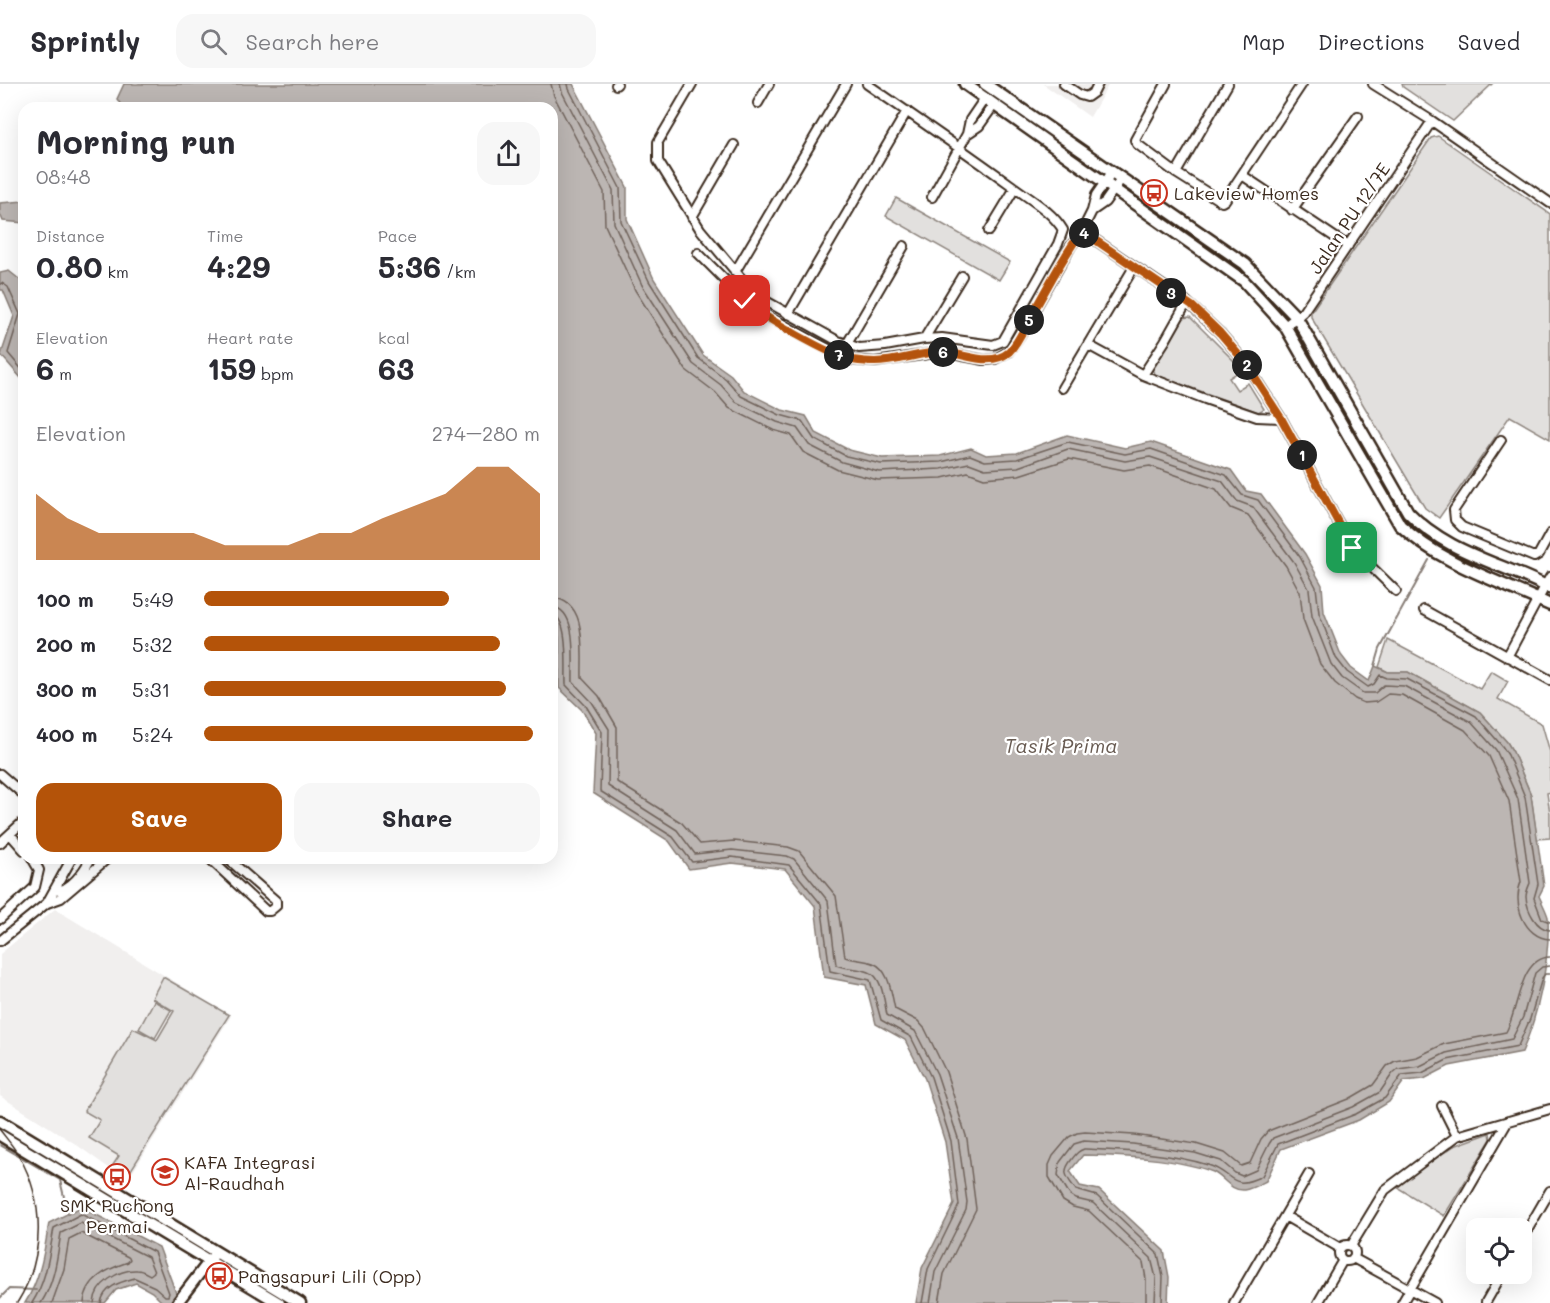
<!DOCTYPE html>
<html lang="en">
<head>
<meta charset="utf-8">
<style>
  body { margin:0; font-family:Mali,sans-serif; background:#f7f7f7; color:#2b2b33; height:100vh; display:flex; flex-direction:column; font-size:22px; white-space:nowrap }
  * { box-sizing:border-box; margin:0 }
  p { font-size:20px; color:#7c7c81 }
  .icon { flex:none; width:33px; height:33px; fill:none; stroke:currentColor; stroke-width:2; stroke-linecap:round; stroke-linejoin:round }
  .map { position:relative; flex:1; overflow:hidden }
  .sheet { position:absolute; left:18px; top:18px; width:540px; height:762px; display:flex; flex-direction:column; background:#fff; border-radius:18px; box-shadow:0 6px 24px #0002 }
  .sheet>* { flex:none }
  .fabs { position:absolute; left:1466px; top:1134px; display:grid; gap:12px }
  .fabs a { display:grid; place-items:center; width:66px; height:66px; border-radius:12px; background:#fff; box-shadow:0 6px 24px #0002; font-size:30px }
  .pin { position:absolute; display:grid; place-items:center; width:51px; height:51px; color:#fff; margin:-26px; border-radius:12px; box-shadow:0 3px 9px #0006 }
  .km { position:absolute; width:30px; height:30px; margin:-15px; border-radius:50%; background:#222; color:#fff; font-size:16px; line-height:30px; text-align:center }
  .round { display:grid; place-items:center; flex:none; width:63px; height:63px; border-radius:18px; background:#f7f7f7 }
  .head { display:flex; align-items:center; justify-content:space-between; height:102px; padding:0 18px }
  h1 { font-size:33px; font-weight:700; line-height:45px }
  .stats { display:grid; grid-template-columns:repeat(3,1fr); gap:9px; height:102px; padding:6px 18px }
  .stats div { display:grid; align-content:center }
  .stats b { font-size:30px; font-weight:700 }
  .stats small { font-size:16px; font-weight:400 }
  .stats p { font-size:16px }
  .chart { height:168px; padding:12px 18px }
  .chart p { display:flex; justify-content:space-between }
  .chart svg { width:100%; height:108px; margin-top:6px; fill:#b45309; opacity:.7 }
  .action { display:flex; gap:12px; margin-top:auto; padding:12px 18px }
  .action a { flex:1; height:69px; border-radius:18px; background:#b45309; color:#fff; font-size:24px; font-weight:700; line-height:69px; text-align:center }
  .action a+a { background:#f7f7f7; color:#2b2b33 }
  ul { padding:0 18px; list-style:none; font-size:20px }
  li { display:grid; grid-template-columns:96px 72px 1fr; align-items:center; height:45px }
  li i { height:15px; border-radius:8px; background:#b45309 }
  header { display:flex; align-items:center; gap:36px; box-sizing:border-box; height:84px; padding:0 30px; background:#fff; border-bottom:2px solid #e1e1e2 }
  header strong { font-size:28px }
  nav { display:flex; gap:33px; margin-inline-start:auto; font-size:21px }
  .search { width:420px; height:54px; background:#f7f7f7; display:flex; align-items:center; gap:15px; box-sizing:border-box; padding:0 21px; border-radius:18px; color:#7c7c81; font-size:22px }
  .map>svg:first-child { display:block }
  .built { fill:#f1efee }
  .green { fill:#e2e0de; stroke:#8e857e; stroke-width:1.5 }
  .water { fill:#bcb6b3; stroke:#887e77; stroke-width:1.5 }
  .lines { fill:none; stroke-linecap:round; stroke-linejoin:round }
  .shore { stroke:#6f625a; stroke-width:1.5 }
  .stream { stroke:#887e77; stroke-width:2 }
  .minor-casing { stroke:#3b2a1e; stroke-width:12 }
  .tertiary-casing { stroke:#3b2a1e; stroke-width:14 }
  .secondary-casing { stroke:#3b2a1e; stroke-width:15 }
  .minor { stroke:#fff; stroke-width:8 }
  .tertiary { stroke:#fff; stroke-width:9 }
  .secondary { stroke:#fff; stroke-width:10 }
  .tram { stroke:#3b2a1e; stroke-width:1.5 }
  .route-casing { stroke:#fff; stroke-width:12 }
  .route { stroke:#b45309; stroke-width:8 }
  .labels { text-anchor:middle; dominant-baseline:central; stroke-width:4.5; stroke-linejoin:round; paint-order:stroke }
  .poi-label { font-size:18px; fill:#3b2a1e; stroke:#fff; text-anchor:start }
  .street-label { font-size:18px; fill:#3b2a1e; stroke:#fff }
  .water-label { font-size:20px; font-style:italic; fill:#685b52; stroke:#fff }
</style>
</head>
<body>
<header>
<strong>Sprintly</strong>
<div class="search"><svg class="icon" aria-label="search" viewBox="0 0 24 24"><circle cx="10" cy="10" r="6"/><path d="M15 15l6 6"/></svg>Search here</div>
<nav><a>Map</a><a>Directions</a><a>Saved</a></nav>
</header>
<div class="map">
<svg width="1550" height="1219" viewBox="0 0 1550 1219">
  <rect width="100%" height="100%" fill="#fff"/>
  <filter id="ink" filterUnits="userSpaceOnUse"><feTurbulence type="fractalNoise" baseFrequency=".0167" numOctaves="2"/><feDisplacementMap in="SourceGraphic" scale="12" xChannelSelector="R" yChannelSelector="G"/><feConvolveMatrix kernelMatrix="1 2 1 2 8 2 1 2 1" color-interpolation-filters="sRGB"/></filter>
  <g filter="url(#ink)">
    <path class="built" d="M1043 0H1109L1090 33Z
      M55 825 231 932 127 1097 74 1059 0 1012V870Z"/>
    <path class="green" d="M1402 0H1492L1453 37 1403 3Z
      M1438 52 1550 130V355L1510 332 1439 434 1425 424 1411 401 1311 233V228L1431 54Z
      M896 114 1010 178 999 196 886 132Z
      M1190 233 1237 280 1240 287 1229 294 1237 306 1248 299 1264 325 1258 328 1156 291 1152 286 1181 234Z
      M1388 556 1480 605 1491 587 1508 597 1498 615 1542 640 1550 668V708L1547 709 1550 729V754L1537 755 1531 711 1513 668 1507 658 1480 628 1408 588H1388L1379 583Z
      M163 893 229 931 126 1094 111 1084 119 1072 89 1054 100 1036 84 1027 133 944 157 956 174 927 152 914Z
      M154 917 171 926 155 954 139 945Z
      M1490 1049 1491 1055 1444 1132 1395 1102 1454 1062Z"/>
    <path class="water" d="M124 0H573L627 103V135L654 195 703 271 731 291 744 307 782 326 806 332 816 349 849 366 882 374 940 372 971 364 986 371 1017 369 1067 351 1125 364 1151 358 1231 386 1246 407 1261 410 1305 470 1322 501 1324 528 1341 571 1351 584 1369 597 1375 582 1388 588H1408L1480 628 1507 658 1513 668 1531 711 1544 802 1539 812C1542 819 1546 826 1548 833 1550 875 1539 929 1522 968L1449 982 1424 995 1404 997 1389 1018 1359 1036 1281 1065 1266 1097C1260 1100 1251 1105 1244 1106 1230 1107 1224 1093 1213 1088 1176 1074 1122 1072 1083 1071L1070 1087 1080 1102 1099 1106 1164 1167 1169 1193 1168 1219H916L922 1184 954 1120 945 1058 925 995 905 956 876 940 866 901 824 893 815 822 785 785 732 779 689 785 669 757 593 709 596 649 582 626 559 604V554L552 526V24H123L117 15Z
      M24 117V139L3 137 0 130V119Z
      M9 187 24 199V294H21L1 271 14 232 3 206H0V189Z
      M81 1123 159 1163 177 1212 171 1219H163L152 1208 136 1199 116 1206 105 1219H25C41 1194 44 1168 49 1139Z"/>
    <g class="lines">
      <path class="shore" d="M551 0 554 12 604 108 605 141 635 206 686 286 715 308 729 324 773 346 791 351 803 368 838 386 878 396 942 394 968 388 984 394 1019 391 1069 375 1124 386 1150 382 1216 405 1231 424 1248 431 1286 482 1300 508 1303 535 1320 580 1335 599 1355 615 1364 619 1376 618 1388 610 1402 611 1465 646 1489 672 1509 717 1521 798C1512 819 1524 854 1550 855
        M560 0 562 8 613 106 614 139 642 201 693 280 721 301 736 318 777 338 797 344 809 361 842 378 879 388 941 385 969 379 985 385 1018 383 1068 365 1125 377 1150 373 1222 397 1237 417 1253 423 1294 478 1309 505 1312 532 1331 580 1342 594 1363 609H1375L1384 601 1404 602 1471 638 1496 666 1518 715 1530 799C1528 804 1526 808 1526 813 1527 826 1536 845 1550 846
        M568 0 569 5 620 104 621 137 649 197 698 274 726 295 741 312 780 331 802 337 814 355 846 372 881 380 941 378 970 371 985 377 1017 375 1068 358 1125 370 1151 365 1226 391 1242 411 1258 416 1300 473 1316 503 1319 529 1336 574 1347 588 1368 603 1374 600 1380 591 1387 594 1407 595 1476 632 1502 662 1508 671 1525 713 1538 800 1534 814 1542 835 1550 838
        M0 200 2 199 8 203 20 230 8 269 24 288
        M552 514C589 516 581 569 582 594L599 612 617 643V698L682 739 700 760 734 757 788 763 799 767 836 812 845 873C853 876 864 876 873 879 890 886 891 909 895 925L918 937 925 945 946 988 967 1055 976 1125 944 1190 939 1219
        M552 523C579 525 572 579 573 598L592 618 609 645 608 702 677 746 695 770 732 766 787 772 794 775 828 817 836 881C847 885 859 884 869 888 883 893 884 918 887 931L915 947 937 990 958 1054 967 1118 966 1126 935 1188 930 1219
        M552 531C570 533 565 586 566 601L586 622 602 648 600 707 673 753 692 778 732 773 789 781 821 820 830 887 870 896 881 936 911 953 931 993 951 1057 959 1121 928 1185 922 1219
        M32 1219C47 1196 49 1170 54 1144L81 1130 154 1168 169 1209 168 1212H165L155 1203 135 1194C121 1198 104 1202 101 1219
        M41 1219C55 1198 57 1173 61 1149L81 1139 148 1173 154 1188 150 1191C146 1189 142 1186 137 1186 119 1185 95 1200 94 1219
        M52 1219 64 1185 69 1155 81 1149 128 1173 130 1175 128 1178C108 1185 86 1194 84 1219
        M1146 1219V1195L1143 1178 1089 1127 1073 1123 1063 1117 1049 1093V1081L1053 1072 1069 1053 1077 1049 1085 1048 1134 1051 1196 1060 1225 1069 1241 1082 1250 1079 1261 1055 1268 1047 1349 1015 1373 1001 1387 982 1395 977 1417 973 1444 960 1506 948C1519 925 1519 874 1550 873
        M1155 1219 1156 1194 1151 1174 1093 1119 1076 1115 1070 1111 1058 1091 1060 1078 1074 1060 1084 1057 1133 1060 1195 1069 1221 1077 1235 1089 1242 1092 1256 1086 1269 1060 1273 1054 1353 1023 1380 1008 1393 989 1398 985 1420 982 1446 969 1512 955 1523 933 1535 889 1542 883 1550 882
        M1162 1219 1163 1193 1158 1170 1097 1112 1076 1106C1066 1092 1061 1089 1072 1075 1076 1070 1078 1067 1084 1065 1125 1067 1168 1069 1208 1081 1235 1089 1229 1108 1262 1092L1278 1060 1356 1030 1385 1014 1402 991 1422 989 1447 976 1518 962 1530 935 1542 894 1545 890H1550"/>
      <path class="stream" d="M1375 582 1380 565 1429 476
        M0 1061 60 1096 68 1130
        M0 1214 9 1205 36 1206"/>
      <defs>
        <path id="minor" d="M692 0 658 58V77L700 145 746 200 764 216 838 257 859 264 885 262 924 255 942 254 993 261 1003 257 1058 160 1063 146C1052 127 1028 114 1011 101 963 66 915 33 867 0
          M1064 0 1080 11 1087 13 1094 8 1098 0
          M1166 0 1135 56 1137 60 1176 89 1222 118 1225 116 1302 0
          M1373 0 1432 37 1550 119
          M616 1 617 0
          M758 19 769 0
          M967 50 979 42 994 21
          M1176 89 1228 0
          M1242 91 1348 162
          M932 113 967 50 970 36 985 14
          M1292 126 1358 32
          M1092 127 1105 118 1122 94
          M692 133 734 61
          M989 147 1015 104
          M1082 147 1187 218 1220 249 1244 277 1281 334 1352 464 1396 507
          M698 169 754 225 835 269 851 276 875 278 942 268 984 276 995 275 1008 268 1020 251 1071 162 1082 147 1092 127 1096 111 1112 88
          M735 188 846 0
          M788 230 907 27
          M1285 242 1303 228 1432 37
          M924 255 962 192
          M847 260 904 162
          M1088 261 1143 291 1205 315 1257 333 1281 334
          M1143 291 1165 257 1187 218
          M1062 304 1134 183
          M1501 356 1454 426 1455 436 1462 443 1534 473 1539 470 1550 450
          M1424 526 1550 596
          M1507 573 1550 493
          M0 690 24 711
          M10 750 24 766
          M0 759 24 737
          M209 774 266 827H270L276 822V817L227 774
          M54 807C70 808 84 787 91 774
          M47 819 61 814 108 774
          M0 835 35 803 39 786 32 774
          M0 857 47 819 72 774
          M1442 1022 1457 1052
          M1285 1132 1340 1164
          M1521 1157 1550 1107
          M1339 1169a8 8 0 1 1 16 0a8 8 0 1 1-16 0Z
          M1351 1162 1385 1106 1457 1052 1550 1025
          M1353 1174 1435 1219
          M1486 1218 1502 1190
          M1234 1219 1309 1090
          M1318 1219 1343 1176
          M1402 1219 1508 1037"/>
        <path id="tertiary" d="M177 1219 216 1168"/>
        <path id="secondary" d="M965 0 1244 197 1285 242 1400 441C1441 480 1499 497 1550 521
          M985 0 1245 180 1297 234 1408 428C1447 469 1502 479 1550 504
          M0 1037 300 1219
          M0 1051 279 1219"/>
      </defs>
      <use href="#minor" class="minor-casing"/>
      <use href="#tertiary" class="tertiary-casing"/>
      <use href="#secondary" class="secondary-casing"/>
      <use href="#minor" class="minor"/>
      <use href="#tertiary" class="tertiary"/>
      <use href="#secondary" class="secondary"/>
      <path class="tram" d="M0 1046C6 1054 14 1063 19 1072 45 1117 45 1175 17 1219"/>
    </g>
  </g>
  <g class="lines" filter="url(#ink)">
    <defs>
      <path id="route" d="M745 217C761 232 831 272 852 276 859 277 868 278 875 278 898 278 920 268 943 268 964 269 990 284 1009 268 1017 260 1023 247 1028 237 1046 207 1061 175 1082 147L1192 222 1220 249 1244 277 1281 334 1352 464"/>
    </defs>
    <use href="#route" class="route-casing"/>
    <use href="#route" class="route"/>
  </g>
  <defs>
    <symbol id="bus-ring" viewBox="-11 -11 22 22"><circle r="9.5" fill="#fff" stroke="#c8321e" stroke-width="1.5"/><path d="M-5-6H5V4H4V6H2V4H-2V6H-4V4H-5ZM-3.5-4V0h7V-4ZM-3.5 1.2v1.5H-2V1.2ZM2 1.2v1.5H3.5V1.2Z" fill="#c8321e"/></symbol>
    <symbol id="school-ring" viewBox="-11 -11 22 22"><circle r="9.5" fill="#fff" stroke="#c8321e" stroke-width="1.5"/><path d="M0-5L7-2L0 1L-7-2ZM-4 1L0 2.5L4 1V4Q0 6-4 4Z" fill="#c8321e"/></symbol>
  </defs>
  <g fill-rule="evenodd">
    <use href="#bus-ring" x="1139" y="94" width="30" height="30"/>
    <use href="#school-ring" x="150" y="1073" width="30" height="30"/>
    <use href="#bus-ring" x="102" y="1078" width="30" height="30"/>
    <use href="#bus-ring" x="204" y="1177" width="30" height="30"/>
  </g>
  <g class="labels">
    <g class="poi-label">
      <text x="1174" y="109">Lakeview Homes</text>
      <text x="184" y="1078">KAFA Integrasi<tspan x="184" dy="21">Al-Raudhah</tspan></text>
      <text x="117" y="1121" text-anchor="middle">SMK Puchong<tspan x="117" dy="21">Permai</tspan></text>
      <text x="238" y="1192">Pangsapuri Lili (Opp)</text>
    </g>
    <g class="street-label">
      <text transform="translate(1349 134) rotate(-56)">Jalan PU 12/7E</text>
    </g>
    <g class="water-label">
      <text x="1061" y="661">Tasik Prima</text>
    </g>
  </g>
</svg>
<div class="fabs">
<a><svg class="icon" aria-label="locate" viewBox="0 0 24 24"><circle cx="12" cy="12" r="6"/><path d="M12 2v4M12 18v4M2 12h4M18 12h4"/></svg></a>
</div>
<div class="pin" style="left:1352px;top:464px;background:#1e9e55"><svg class="icon" aria-label="arrive" viewBox="0 0 24 24"><path d="M6 21V4h12l-3 4 3 4H6"/></svg></div>
<div class="pin" style="left:745px;top:217px;background:#d93025"><svg class="icon" aria-label="check" viewBox="0 0 24 24"><path d="M5 12l5 5 9-10"/></svg></div>
<b class="km" style="left:1302px;top:371px">1</b>
<b class="km" style="left:1247px;top:281px">2</b>
<b class="km" style="left:1171px;top:209px">3</b>
<b class="km" style="left:1084px;top:149px">4</b>
<b class="km" style="left:1029px;top:236px">5</b>
<b class="km" style="left:943px;top:268px">6</b>
<b class="km" style="left:839px;top:271px">7</b>
<section class="sheet">
<div class="head"><div><h1>Morning run</h1><p>08:48</p></div><a class="round"><svg class="icon" aria-label="share" viewBox="0 0 24 24"><path d="M12 15V3M7 8l5-5 5 5M5 13v7h14v-7"/></svg></a></div>
<div class="stats">
<div><p>Distance</p><b>0.80<small> km</small></b></div>
<div><p>Time</p><b>4:29</b></div>
<div><p>Pace</p><b>5:36<small> /km</small></b></div>
</div>
<div class="stats">
<div><p>Elevation</p><b>6<small> m</small></b></div>
<div><p>Heart rate</p><b>159<small> bpm</small></b></div>
<div><p>kcal</p><b>63</b></div>
</div>
<div class="chart"><p><span>Elevation</span>274–280 m</p>
<svg viewBox="0 0 160 44" preserveAspectRatio="none"><path d="M0 44V17L10 27L20 33L30 33L40 33L50 33L60 38L70 38L80 38L90 33L100 33L110 27L120 22L130 17L140 6L150 6L160 17V44z"/></svg>
</div>
<ul>
<li><b>100 m</b>5:49<i style="width:73%"></i></li>
<li><b>200 m</b>5:32<i style="width:88%"></i></li>
<li><b>300 m</b>5:31<i style="width:90%"></i></li>
<li><b>400 m</b>5:24<i style="width:98%"></i></li>
</ul>
<div class="action"><a>Save</a><a>Share</a></div>
</section>
</div>
</body>
</html>
